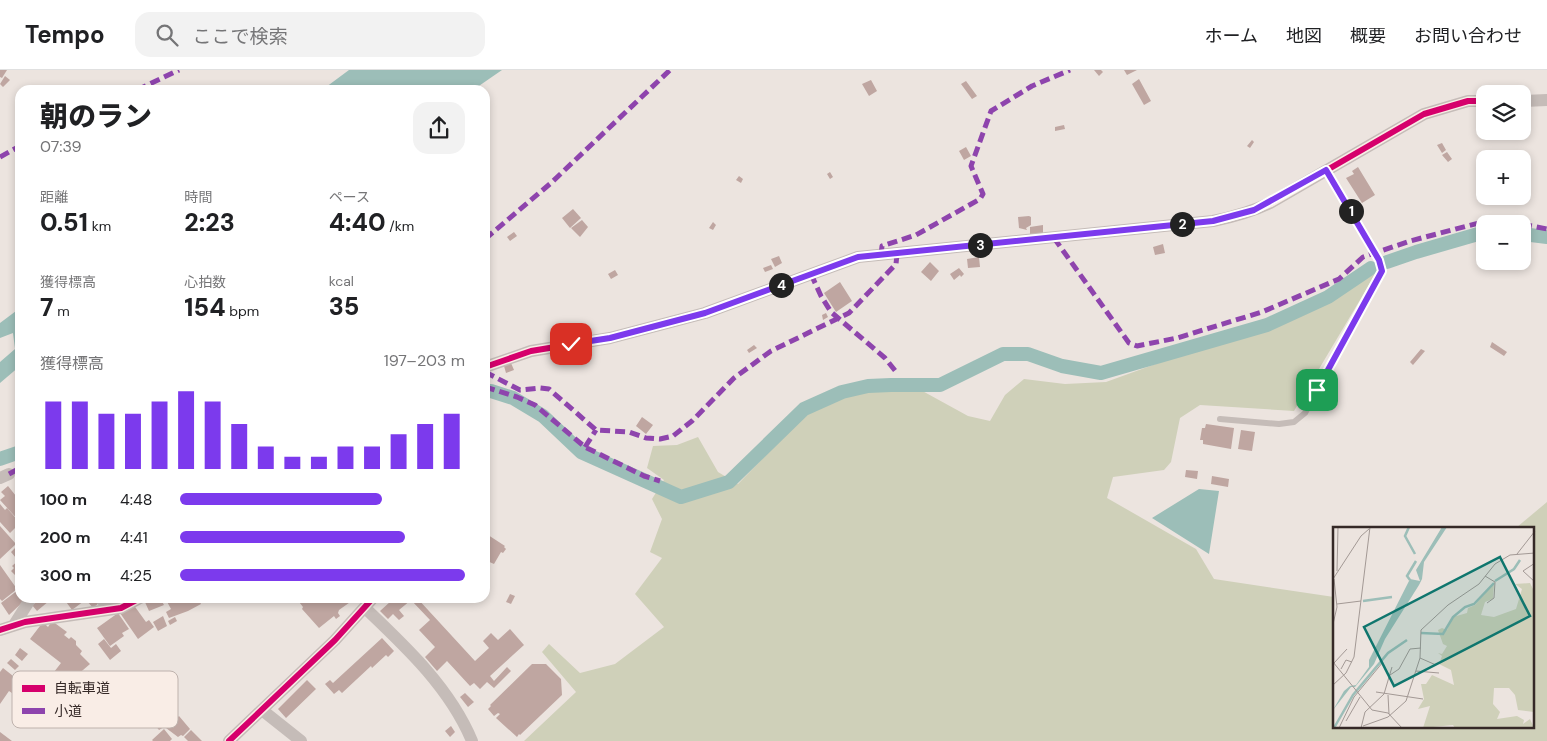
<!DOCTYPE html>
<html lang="ja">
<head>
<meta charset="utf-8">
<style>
  body { margin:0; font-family:"DM Sans","Noto Sans JP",sans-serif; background:#f2f2f2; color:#202124; height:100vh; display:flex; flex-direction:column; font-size:19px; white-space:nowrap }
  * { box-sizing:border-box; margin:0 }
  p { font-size:16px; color:#757577 }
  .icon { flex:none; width:28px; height:28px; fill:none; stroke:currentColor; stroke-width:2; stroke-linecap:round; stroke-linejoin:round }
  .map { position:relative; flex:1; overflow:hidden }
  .details { position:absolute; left:15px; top:15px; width:475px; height:518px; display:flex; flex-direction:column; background:#fff; border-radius:15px; box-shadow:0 2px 8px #0003 }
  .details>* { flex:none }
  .fabs { position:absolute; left:1476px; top:15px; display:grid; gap:10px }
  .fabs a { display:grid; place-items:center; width:55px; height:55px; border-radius:10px; background:#fff; box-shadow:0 2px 8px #0003; font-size:25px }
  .pin { position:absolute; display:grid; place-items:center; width:42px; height:42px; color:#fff; margin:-21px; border-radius:10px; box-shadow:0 2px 8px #0006 }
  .km { position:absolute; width:25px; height:25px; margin:-12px; border-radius:50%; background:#222; color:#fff; font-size:14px; line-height:25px; text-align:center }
  .round { display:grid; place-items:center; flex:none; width:52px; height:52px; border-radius:15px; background:#f2f2f2 }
  .overview { display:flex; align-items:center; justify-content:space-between; height:85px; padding:0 25px }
  h1 { font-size:28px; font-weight:800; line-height:38px }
  .metrics { display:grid; grid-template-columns:repeat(3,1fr); gap:8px; height:85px; padding:5px 25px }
  .metrics div { display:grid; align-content:center }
  .metrics b { font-size:25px; font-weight:800 }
  .metrics small { font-size:14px; font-weight:400 }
  .metrics p { font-size:14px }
  .chart { height:140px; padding:10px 25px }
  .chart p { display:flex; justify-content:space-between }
  .chart svg { width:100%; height:90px; margin-top:5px; stroke:#7c3aed; stroke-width:6 }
  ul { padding:0 25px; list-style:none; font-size:16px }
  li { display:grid; grid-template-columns:80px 60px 1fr; align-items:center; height:38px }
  li i { height:12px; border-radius:6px; background:#7c3aed }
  header { display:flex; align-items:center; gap:30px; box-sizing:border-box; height:70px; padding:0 25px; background:#fff; border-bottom:1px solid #e0e0e0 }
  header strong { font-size:24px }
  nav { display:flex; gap:28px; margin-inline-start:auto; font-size:18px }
  .search { width:350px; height:45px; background:#f2f2f2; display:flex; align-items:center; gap:12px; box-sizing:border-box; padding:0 18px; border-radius:15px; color:#757577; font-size:19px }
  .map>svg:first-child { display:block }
  .green { fill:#cfd0b9 }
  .water { fill:#9cbeb8 }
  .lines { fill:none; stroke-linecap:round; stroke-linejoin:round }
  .canal { stroke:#9cbeb8; stroke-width:14 }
  .building { fill:#bfa6a1 }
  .lane { stroke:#c5bcb8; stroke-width:6 }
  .street { stroke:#c5bcb8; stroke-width:12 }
  .quiet { stroke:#8e44ad; stroke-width:5; stroke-dasharray:10 5; stroke-linecap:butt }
  .cycleway-casing { stroke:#f9ede6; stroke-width:9 }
  .cycleway { stroke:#d6006c; stroke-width:6 }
  .route-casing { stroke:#fff; stroke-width:10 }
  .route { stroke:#7c3aed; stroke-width:6 }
  .inset-river { fill:none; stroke:#9cbeb8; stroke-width:2.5 }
  .inset-road { fill:none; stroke:#a39995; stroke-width:1 }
  .view { fill:#0f766e; fill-opacity:0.15; stroke:#0f766e; stroke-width:2.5 }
  .inset-edge { fill:none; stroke:#352927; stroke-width:2.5 }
  .key { fill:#f9ede6; stroke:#beb2ad; stroke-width:1 }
  .key-label { font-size:14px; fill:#352927 }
</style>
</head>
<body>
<header>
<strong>Tempo</strong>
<div class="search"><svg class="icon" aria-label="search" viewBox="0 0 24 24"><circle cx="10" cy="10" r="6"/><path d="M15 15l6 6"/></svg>ここで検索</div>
<nav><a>ホーム</a><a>地図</a><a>概要</a><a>お問い合わせ</a></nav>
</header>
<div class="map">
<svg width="1547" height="671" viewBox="0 0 1547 671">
  <rect width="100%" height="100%" fill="#ece4df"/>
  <path class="green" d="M1376 203 1294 341 1200 335 1180 348 1171 392 1164 400 1113 407 1107 428 1196 479 1214 509 1334 527V657H1533V458H1516L1547 432V671H524L576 622 542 582 549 574 580 603 615 594 664 557 635 524 662 488 650 482 662 449 652 429 664 410 647 398 653 376 677 375 698 367 718 402 738 414 808 342 846 325 876 319 917 318 968 346 990 351 1005 325 1024 309 1065 314 1106 312 1186 283 1271 259 1332 229Z"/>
  <path class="water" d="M349 0H502L473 20H322Z
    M20 238V296L0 313V292L15 279 13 263 0 268V253Z
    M1199 419 1219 421 1209 484 1152 448Z"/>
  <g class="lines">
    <path class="canal" d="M1522 164 1547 167
      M1387 192 1416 182 1485 162
      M485 321H491L513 328 543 346 581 382 681 427 729 412 804 339 842 322 868 316 891 315H940L1003 284H1028L1062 296 1101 303 1267 255 1328 227 1371 198
      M0 389 20 382"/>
  </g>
  <path class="building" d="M0 0H7L2 8 0 7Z
    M1094 0H1101L1103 2 1099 6Z
    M1124 0H1137L1127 5Z
    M5 6 10 10 3 17 0 14Z
    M1139 9 1151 31 1144 35 1132 14Z
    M871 10 877 21 869 26 862 14Z
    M966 11 977 26 972 29 961 14Z
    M1522 41H1528L1529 59 1526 58V62H1522Z
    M1479 54H1484V61H1478Z
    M1064 55 1065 59 1055 61V57Z
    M1252 70 1254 72 1250 78 1247 76Z
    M1442 73 1446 80 1442 83 1437 75Z
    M966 77 971 86 964 90 959 81Z
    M1447 82 1452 89 1448 92 1442 85Z
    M1358 97 1375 125 1362 133 1346 108 1354 104 1352 101Z
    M830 102 833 107 830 109 827 104Z
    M739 106 743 109 741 113 736 110Z
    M573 139 581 148 570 158 562 148Z
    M1029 146 1031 147V155L1026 158 1027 160 1019 158 1018 147Z
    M582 150 588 157 580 167 571 158Z
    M713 152 716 155 713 160 709 158Z
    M1043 155V164L1030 165V157Z
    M514 162 517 166 510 171 507 167Z
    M1163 174 1165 183 1155 185 1153 177Z
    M779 186 782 193 775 197 771 189Z
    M979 187 980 197 968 198 967 189Z
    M930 192 939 201 931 211 921 202Z
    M771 195 773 199 765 202 763 198Z
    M959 198 964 204 961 207 960 205 954 210 950 204Z
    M615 200 618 205 611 209 608 204Z
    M840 212 852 231 836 242 824 223Z
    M826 243 828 247 823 250 822 245Z
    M1492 272 1507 282 1504 286 1490 277Z
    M754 275 757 278 749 283 747 280Z
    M1421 279 1425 281 1413 295 1410 292Z
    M511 293 514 300 506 303 504 296Z
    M642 347 653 355 646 364 636 356Z
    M1206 354 1234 358 1231 379 1203 374V370H1200L1202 358H1205Z
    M1241 360 1255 362 1252 381 1238 379Z
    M1186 400 1198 401 1197 409 1185 407Z
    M1212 406 1229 409 1228 417 1211 414Z
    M8 416 20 431V452L0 430 5 426 1 422Z
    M0 434 5 440 7 438 20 453 10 463 0 452Z
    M0 456 16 474 0 489Z
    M485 463 505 476 504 477 506 479 503 483 501 482 494 494 485 490Z
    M17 476 20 480V485L16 488 11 482Z
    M20 489V505L17 507 11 501 14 498 12 496Z
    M0 495 17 519 2 531 0 529Z
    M18 520 20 523V528H23L25 530 9 545 1 533Z
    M510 524 515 526 511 534 506 532Z
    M38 528H46L49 531 37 541 32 535 37 532 35 530Z
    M66 528H88L72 540 64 529Z
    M91 528H96L100 532 93 538 87 531Z
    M107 528H115L117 531 111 534Z
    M149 528H160L164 535 149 541 144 530Z
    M165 528H198L201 534 188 541 169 548 166 542 171 539Z
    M296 528H351L353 530 339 540 338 543 340 546 336 549 334 546 319 558 302 539 303 537Z
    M399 528H417L475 591 489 578 483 571 491 563 498 570 510 559 524 575 490 606 494 611 507 597 511 601 494 618 487 612 480 619 474 613 470 616 447 591 437 601 425 587 435 577 419 560 430 550 411 530 399 540 404 546 399 550 393 544 388 549 380 541 391 531 393 533Z
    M133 534 146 552 149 550 154 557 138 569 120 543Z
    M118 543 129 559 122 563 124 566 110 576 97 558Z
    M163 546 167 556 158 561 153 552Z
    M175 547 177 551 170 555 168 551Z
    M52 551 67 562 64 565 69 569 71 567 76 571V575L82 581 80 584 90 594 76 606 68 615 54 602 61 593 30 569 43 552 48 557Z
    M382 568 394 581 388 587 386 585 372 598 371 596 342 623 339 620 334 624 325 614 330 610 333 613Z
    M104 569 111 578 116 574 121 581 110 590 98 574Z
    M20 578 28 584 22 591 15 585Z
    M11 589 19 596 15 600 7 593Z
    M532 594H546L561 609 562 625 520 665 519 664 517 667 496 648 500 644 498 643 494 646 488 639 491 636 490 635Z
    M3 598 32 621 27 628 33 632 27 641 19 635 22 630 9 621 0 634V602Z
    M307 610 316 619 286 648 278 639Z
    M465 623 474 632 468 637 460 627Z
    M179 646 190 659 183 666 181 665 178 667 166 658Z
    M161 651 164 657 159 660 155 655Z
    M451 656 455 662 450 667 445 661Z
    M164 659 172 669 170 671H153L152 670Z
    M191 660 202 671H188L184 667Z
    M0 662 12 671H0Z"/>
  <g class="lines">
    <path class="lane" d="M1220 349 1279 354 1294 352 1305 343 1382 201 1379 189 1326 100"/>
    <path class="street" d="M1522 31 1547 30
      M485 297 531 281 610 268 705 243 858 187 1213 151C1233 147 1251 142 1270 133L1424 44 1468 31H1485
      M0 408 9 404
      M100 528 111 539
      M365 538C406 577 450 618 472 671
      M14 555 31 528
      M0 560 25 552 121 538 140 528
      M262 640 301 671
      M229 671 335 570 373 528"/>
    <path class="quiet" d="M137 20 179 0
      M0 87 20 76
      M1522 154 1547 159
      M1054 168 1129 273 1137 276 1177 268 1262 242 1339 209 1363 187 1375 183 1410 171 1494 149 1519 154
      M485 169 551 113 670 0
      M881 185 882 176 916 165 980 129 983 124 971 96 991 41 1032 16 1070 0
      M811 204 821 226 831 242 885 288 897 303
      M485 302 520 320 540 318 549 319 596 360 629 362 646 368 660 369 673 366 692 351 734 308 771 281 849 243 896 194 897 184
      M485 317 517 327 535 335 585 377 644 406 660 411
      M585 377 596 360
      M9 404 20 398"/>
    <defs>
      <path id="cycleway" d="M485 297 531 281 610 268 705 243 858 187 1213 151C1233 147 1251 142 1270 133L1424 44 1468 31H1485
        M0 560 25 552 121 538 140 528
        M229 671 335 570 373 528"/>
    </defs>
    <use href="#cycleway" class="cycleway-casing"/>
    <use href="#cycleway" class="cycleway"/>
  </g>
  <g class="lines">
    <defs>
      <path id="route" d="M571 274 610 268 705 243 858 187 1213 151 1254 140 1326 100 1379 190 1382 201 1317 320"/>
    </defs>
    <use href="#route" class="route-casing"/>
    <use href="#route" class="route"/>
  </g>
  <g transform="translate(1333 457)">
    <rect width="201" height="201" fill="#ece4df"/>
    <path d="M161 56 160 72 152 75 148 88 161 90 183 82 189 62 182 57 197 56 202 66 201 185 185 183 182 168 176 161H161L160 177 167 185 164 192 184 189 191 193 190 197 197 192 201 201H122L120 198 90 201 97 179 85 182 91 172 88 157H93L99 148 121 158 118 143 106 137 109 129 105 126 109 127 114 119 110 117 105 103 109 101 114 103 120 90 134 86 135 81 142 78Z" fill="#cfd0b9"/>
    <path d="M109 0H114L91 35 89 52 86 58 52 112 41 137 22 160H18L0 183 11 164 17 159 23 158 36 140V133L77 52 87 54 83 43Z" fill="#9cbeb8"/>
    <path class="inset-river" d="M76 0 72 9 82 27M77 53 74 49 83 34M162 54 181 42 187 33M30 74 59 70M88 106 110 107 120 90 132 80 141 77 161 56M1 201 20 168 55 126 74 113"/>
    <path class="inset-road" d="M184 27 202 4M202 36 190 44 202 55M4 44 5 0M152 49 162 55 161 71 154 76M0 52 28 9 36 2M4 77 28 74M0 97 4 80 1 52M87 131 103 138M0 135 39 183 55 186 69 201M1 136 14 122M8 142 13 133 19 135M83 144 106 146M57 148 66 142 77 122 88 121M0 158 13 146 21 130 37 0M43 165 90 172M55 168 56 187M13 194 27 170M30 199 55 190 73 174 87 131 88 103 115 78 146 57 162 37 177 28 202 26M6 201 21 170 50 135M28 201 32 185 51 167 59 140"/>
    <path class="view" d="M167 30 197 89 61 159 31 100Z"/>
    <rect width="201" height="201" class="inset-edge"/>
  </g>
  <rect x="12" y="601" width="166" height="57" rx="8" class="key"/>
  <rect x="22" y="615" width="23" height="7" fill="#d6006c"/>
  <rect x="22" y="638" width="23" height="6" fill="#8e44ad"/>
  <g class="key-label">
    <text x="54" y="623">自転車道</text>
    <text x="54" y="646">小道</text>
  </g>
</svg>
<div class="fabs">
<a><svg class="icon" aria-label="layers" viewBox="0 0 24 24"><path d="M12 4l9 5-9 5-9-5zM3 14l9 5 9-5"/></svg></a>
<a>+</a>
<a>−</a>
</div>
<div class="pin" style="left:1317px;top:320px;background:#1e9e55"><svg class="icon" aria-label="arrive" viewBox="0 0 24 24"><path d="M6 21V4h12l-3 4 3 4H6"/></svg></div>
<div class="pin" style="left:571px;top:274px;background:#d93025"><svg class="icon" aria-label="check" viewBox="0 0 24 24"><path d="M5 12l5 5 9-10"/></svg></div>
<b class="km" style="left:1351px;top:141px">1</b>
<b class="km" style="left:1182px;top:154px">2</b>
<b class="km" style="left:980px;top:175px">3</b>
<b class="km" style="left:781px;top:215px">4</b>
<section class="details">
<div class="overview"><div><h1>朝のラン</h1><p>07:39</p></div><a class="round"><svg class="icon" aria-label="share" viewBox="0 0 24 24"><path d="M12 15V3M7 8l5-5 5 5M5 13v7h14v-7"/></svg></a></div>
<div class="metrics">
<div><p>距離</p><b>0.51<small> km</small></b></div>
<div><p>時間</p><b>2:23</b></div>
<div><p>ペース</p><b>4:40<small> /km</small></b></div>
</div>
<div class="metrics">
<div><p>獲得標高</p><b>7<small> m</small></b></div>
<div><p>心拍数</p><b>154<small> bpm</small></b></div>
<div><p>kcal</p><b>35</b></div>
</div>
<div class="chart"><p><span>獲得標高</span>197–203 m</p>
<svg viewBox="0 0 160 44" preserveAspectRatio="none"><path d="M5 44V11M15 44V11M25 44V17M35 44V17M45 44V11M55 44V6M65 44V11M75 44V22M85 44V33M95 44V38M105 44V38M115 44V33M125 44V33M135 44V27M145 44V22M155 44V17"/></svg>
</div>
<ul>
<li><b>100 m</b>4:48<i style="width:71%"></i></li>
<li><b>200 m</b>4:41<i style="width:79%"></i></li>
<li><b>300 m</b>4:25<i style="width:100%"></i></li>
</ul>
</section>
</div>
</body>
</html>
